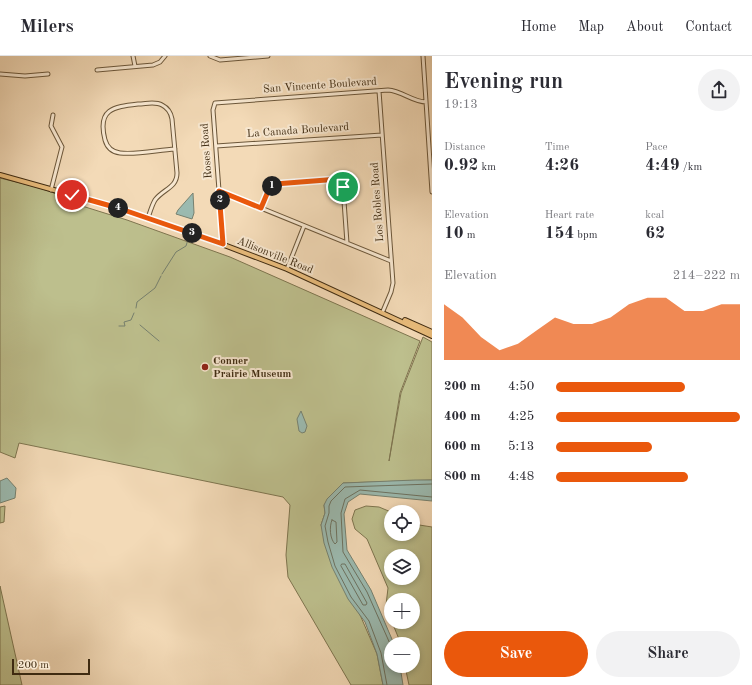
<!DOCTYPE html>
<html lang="en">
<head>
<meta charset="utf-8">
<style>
  body { margin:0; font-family:"Old Standard TT",serif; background:#f2f2f3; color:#2b2b33; height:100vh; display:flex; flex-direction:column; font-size:15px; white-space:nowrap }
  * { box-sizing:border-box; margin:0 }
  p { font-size:13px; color:#7c7c81 }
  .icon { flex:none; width:22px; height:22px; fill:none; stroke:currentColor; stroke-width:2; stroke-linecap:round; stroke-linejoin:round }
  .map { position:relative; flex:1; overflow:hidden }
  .sheet { display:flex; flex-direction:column; background:#fff; width:320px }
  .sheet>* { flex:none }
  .controls { position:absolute; left:384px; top:449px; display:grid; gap:8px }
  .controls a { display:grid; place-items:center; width:36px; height:36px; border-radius:50%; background:#fff; box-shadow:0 2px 6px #0003; font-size:20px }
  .scale { position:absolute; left:12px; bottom:10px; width:78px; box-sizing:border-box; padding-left:4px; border:2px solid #3f2b11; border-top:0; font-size:11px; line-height:14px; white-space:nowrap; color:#3f2b11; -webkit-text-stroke:3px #f7e7d0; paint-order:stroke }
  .pin { position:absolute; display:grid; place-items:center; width:34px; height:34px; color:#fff; margin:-17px; border:2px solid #fff; border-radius:50%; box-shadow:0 1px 4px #0007 }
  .km { position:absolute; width:20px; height:20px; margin:-10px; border-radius:50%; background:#222; color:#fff; font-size:11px; line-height:20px; text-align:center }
  .round { display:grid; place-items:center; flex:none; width:42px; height:42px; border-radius:21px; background:#f2f2f3 }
  .headline { display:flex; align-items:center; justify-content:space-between; height:68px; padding:0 12px }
  h1 { font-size:22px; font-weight:700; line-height:30px }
  .figures { display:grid; grid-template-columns:repeat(3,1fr); gap:6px; height:68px; padding:4px 12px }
  .figures div { display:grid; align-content:center }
  .figures b { font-size:17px; font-weight:700 }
  .figures small { font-size:11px; font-weight:400 }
  .figures p { font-size:11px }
  .chart { height:112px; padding:8px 12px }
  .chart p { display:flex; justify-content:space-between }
  .chart svg { width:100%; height:72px; margin-top:4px; fill:#ea580c; opacity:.7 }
  .action { display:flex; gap:8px; margin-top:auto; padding:8px 12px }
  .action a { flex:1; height:46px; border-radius:24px; background:#ea580c; color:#fff; font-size:16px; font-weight:700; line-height:46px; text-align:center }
  .action a+a { background:#f2f2f3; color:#2b2b33 }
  ul { padding:0 12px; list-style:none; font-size:13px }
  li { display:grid; grid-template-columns:64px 48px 1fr; align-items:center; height:30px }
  li i { height:10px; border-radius:5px; background:#ea580c }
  header { display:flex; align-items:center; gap:24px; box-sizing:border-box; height:56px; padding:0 20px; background:#fff; border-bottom:1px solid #e1e1e2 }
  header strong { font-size:19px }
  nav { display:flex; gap:22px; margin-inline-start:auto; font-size:14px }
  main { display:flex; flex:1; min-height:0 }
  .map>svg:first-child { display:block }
  .green { fill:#bdbf8d; stroke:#7e754f; fill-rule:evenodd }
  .water { fill:#9bbab0; stroke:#768170 }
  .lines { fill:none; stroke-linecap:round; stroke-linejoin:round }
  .shore { stroke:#6d7260; stroke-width:1 }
  .stream { stroke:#768170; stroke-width:1 }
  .minor-casing { stroke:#6c573a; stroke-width:5 }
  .major-casing { stroke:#3f2b11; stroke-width:6 }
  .minor { stroke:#f7e7d0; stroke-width:3 }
  .major { stroke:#eabd7c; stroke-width:4 }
  .route-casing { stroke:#fff; stroke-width:8 }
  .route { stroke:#ea580c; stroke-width:5 }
  .poi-dot { fill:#8f2418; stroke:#f7e7d0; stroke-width:1.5 }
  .labels { text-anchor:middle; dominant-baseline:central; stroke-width:4; stroke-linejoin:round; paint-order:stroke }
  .street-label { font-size:11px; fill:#3f2b11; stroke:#f7e7d0 }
  .poi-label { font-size:11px; font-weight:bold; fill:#3f2b11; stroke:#f7e7d0; text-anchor:start }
</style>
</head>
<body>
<header>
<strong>Milers</strong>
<nav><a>Home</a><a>Map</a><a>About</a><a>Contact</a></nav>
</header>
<main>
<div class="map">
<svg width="432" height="629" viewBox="0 0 432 629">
  <rect width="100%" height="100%" fill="#f3dab7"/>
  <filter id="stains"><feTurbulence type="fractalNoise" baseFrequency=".005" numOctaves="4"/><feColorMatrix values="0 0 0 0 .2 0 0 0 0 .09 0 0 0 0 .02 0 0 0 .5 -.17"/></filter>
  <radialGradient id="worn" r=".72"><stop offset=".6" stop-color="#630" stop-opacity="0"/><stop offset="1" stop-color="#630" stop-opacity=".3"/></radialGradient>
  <path class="green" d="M0 122C11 125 64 136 66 145L127 164 230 201 420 285 400 337 389 405 401 337 423 281 432 286V424L343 427 324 449 325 457 321 469 377 598 383 629H351L288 521 286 499 290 449 283 441 19 387 15 402 0 396Z
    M5 450 4 466 0 467V451Z
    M366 450 379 451 391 456V478H413V468L432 471V629H409L405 610H413V588H401L392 566H413V544H391V564L386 549 388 532 367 483 355 473 352 463 355 454ZM391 500H413V522H391Z
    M0 530 22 629H0Z"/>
  <path class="water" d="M193 137 194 157 192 163 176 158 178 154Z
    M301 355 307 370 305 376 302 377 299 375 297 363Z
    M7 422 16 432 15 442 0 447V425Z
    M415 424H432V445L360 438 348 446 344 458 347 494 371 534 394 588H391V610H400L403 629H383L377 598 365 566 348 543 332 511 324 487 321 469 325 457 324 449 327 443 343 427Z"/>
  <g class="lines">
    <path class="shore" d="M332 464 336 466 337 486 335 488C330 483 329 471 332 464Z
      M342 508H345L367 547 366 549H363L341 510Z
      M391 590 367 536 343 496 341 457 345 443 360 434 432 441
      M387 629 381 597 369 565 351 541 335 510 328 486 325 470 329 457V450L331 445 345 431 432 428"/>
    <path class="stream" d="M162 218 176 196 186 190 189 180
      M136 252 137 246 155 232 161 220
      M140 269 159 285
      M119 270H125L124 266 131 264 134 257"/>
    <defs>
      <path id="minor" d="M133 0 135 10
        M210 0 220 4 268 0
        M423 0 432 136
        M97 14 153 9 160 6 165 0
        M0 18 25 20 48 18
        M379 35 393 227 391 236 383 255
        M216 90 382 79
        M51 134 62 91 51 70 53 59
        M219 135 391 205
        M261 152 269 133 275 128 340 123 343 131 347 187
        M148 162C150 156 152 149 155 144 163 133 177 132 177 117L172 63C171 57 168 52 162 49 155 45 146 48 138 48 113 51 97 53 105 84 107 91 112 96 120 97 137 99 158 94 175 93
        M223 188 213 54 215 47 388 34C402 35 413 46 426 46
        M287 213 304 170"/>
      <path id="major" d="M0 119 118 152 211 184 287 213 432 280
        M405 264 432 276"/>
    </defs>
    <use href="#minor" class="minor-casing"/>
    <use href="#major" class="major-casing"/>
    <use href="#minor" class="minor"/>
    <use href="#major" class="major"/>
  </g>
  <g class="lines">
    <defs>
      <path id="route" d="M72 139 118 152 223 188 219 135 261 152 269 133 275 128 339 123 342 125 343 131"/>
    </defs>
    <use href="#route" class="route-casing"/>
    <use href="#route" class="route"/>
  </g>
  <circle class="poi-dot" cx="205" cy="311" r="4"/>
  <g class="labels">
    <g class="street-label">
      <text transform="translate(320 30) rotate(-4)">San Vincente Boulevard</text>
      <text transform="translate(298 75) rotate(-4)">La Canada Boulevard</text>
      <text transform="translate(207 95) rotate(-94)">Roses Road</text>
      <text transform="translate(378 146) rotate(-94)">Los Robles Road</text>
      <text transform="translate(275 200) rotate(22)">Allisonville Road</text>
    </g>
    <g class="poi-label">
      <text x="213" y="305">Conner<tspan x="213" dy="13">Prairie Museum</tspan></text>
    </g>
  </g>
  <rect width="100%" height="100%" filter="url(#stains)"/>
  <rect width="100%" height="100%" fill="url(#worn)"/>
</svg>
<div class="controls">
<a><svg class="icon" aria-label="locate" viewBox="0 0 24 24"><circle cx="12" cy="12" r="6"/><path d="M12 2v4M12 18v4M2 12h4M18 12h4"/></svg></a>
<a><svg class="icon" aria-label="layers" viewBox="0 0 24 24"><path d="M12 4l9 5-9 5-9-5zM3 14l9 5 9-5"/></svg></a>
<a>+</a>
<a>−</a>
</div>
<div class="scale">200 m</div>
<div class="pin" style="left:343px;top:131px;background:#1e9e55"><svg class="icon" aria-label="arrive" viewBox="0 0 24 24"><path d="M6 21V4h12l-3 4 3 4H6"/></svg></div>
<div class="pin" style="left:72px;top:139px;background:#d93025"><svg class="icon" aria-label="check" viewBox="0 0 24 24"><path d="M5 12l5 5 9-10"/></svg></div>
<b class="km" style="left:272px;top:130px">1</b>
<b class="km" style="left:220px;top:144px">2</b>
<b class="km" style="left:192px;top:177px">3</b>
<b class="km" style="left:118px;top:152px">4</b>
</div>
<section class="sheet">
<div class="headline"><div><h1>Evening run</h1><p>19:13</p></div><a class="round"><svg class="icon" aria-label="share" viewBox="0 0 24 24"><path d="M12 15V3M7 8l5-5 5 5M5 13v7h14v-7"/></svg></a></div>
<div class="figures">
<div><p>Distance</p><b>0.92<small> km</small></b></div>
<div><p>Time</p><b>4:26</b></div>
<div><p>Pace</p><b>4:49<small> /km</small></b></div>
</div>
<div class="figures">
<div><p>Elevation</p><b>10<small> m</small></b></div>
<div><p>Heart rate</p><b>154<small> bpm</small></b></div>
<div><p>kcal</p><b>62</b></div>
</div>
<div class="chart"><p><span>Elevation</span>214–222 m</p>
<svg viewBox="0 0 160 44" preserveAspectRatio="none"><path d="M0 44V10L10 18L20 30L30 38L40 34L50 26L60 18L70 22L80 22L90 18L100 10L110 6L120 6L130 14L140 14L150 10L160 10V44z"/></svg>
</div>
<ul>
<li><b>200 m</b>4:50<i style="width:70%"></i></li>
<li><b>400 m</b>4:25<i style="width:100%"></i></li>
<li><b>600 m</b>5:13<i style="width:52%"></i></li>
<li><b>800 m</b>4:48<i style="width:72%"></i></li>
</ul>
<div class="action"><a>Save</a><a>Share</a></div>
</section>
</main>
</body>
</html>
